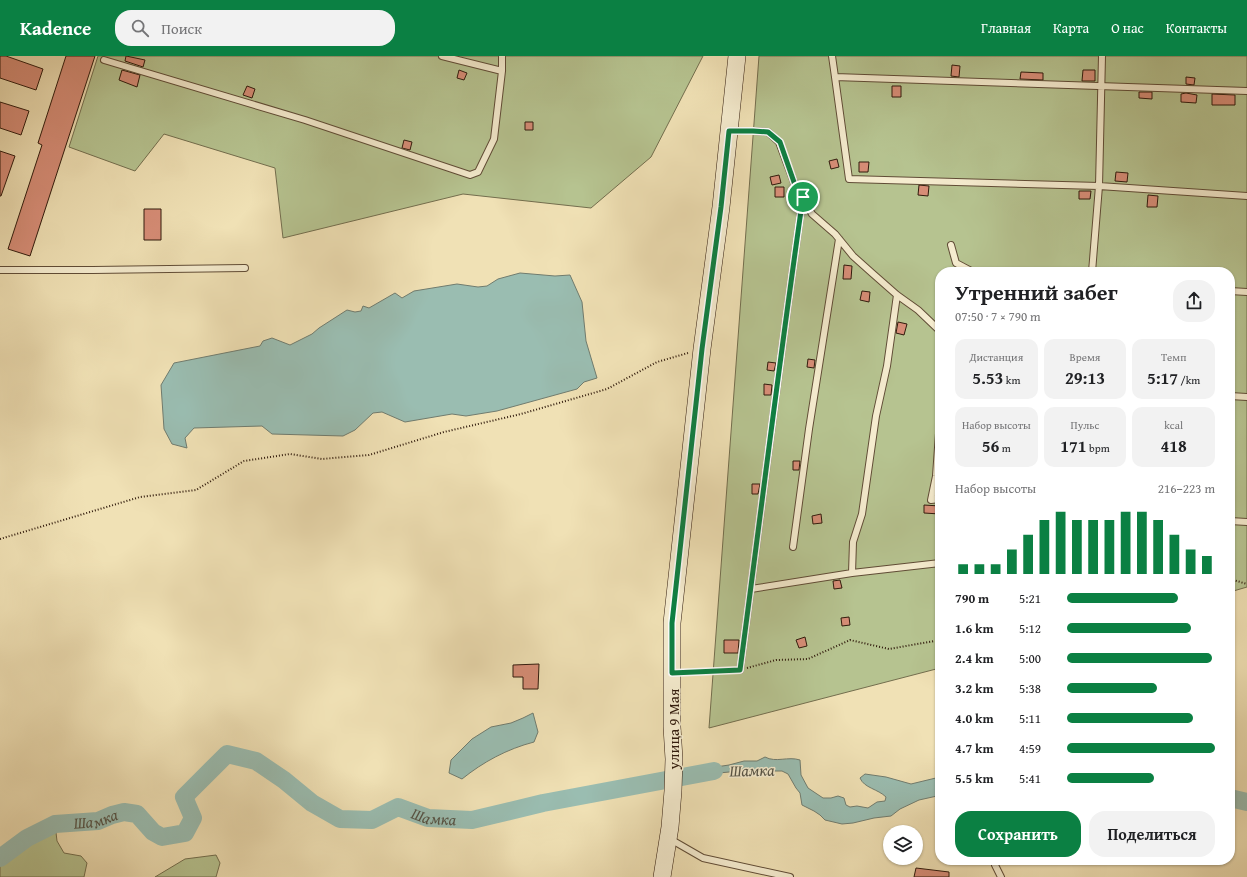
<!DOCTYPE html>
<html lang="ru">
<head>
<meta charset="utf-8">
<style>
  body { margin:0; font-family:"Gentium Book Plus",serif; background:#f2f2f2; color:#202124; height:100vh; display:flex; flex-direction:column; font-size:15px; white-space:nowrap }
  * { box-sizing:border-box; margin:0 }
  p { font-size:13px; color:#757577 }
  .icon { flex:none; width:22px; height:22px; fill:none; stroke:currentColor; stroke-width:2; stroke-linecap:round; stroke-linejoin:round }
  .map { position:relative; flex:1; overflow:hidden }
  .panel { position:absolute; left:935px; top:211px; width:300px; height:598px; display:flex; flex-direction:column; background:#fff; border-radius:16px; box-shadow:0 1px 3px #0004 }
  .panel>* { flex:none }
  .fabs { position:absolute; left:883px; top:769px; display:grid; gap:8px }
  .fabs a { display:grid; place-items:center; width:40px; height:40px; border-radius:50%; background:#fff; box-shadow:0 1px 3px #0004; font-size:20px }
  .pin { position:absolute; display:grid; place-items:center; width:34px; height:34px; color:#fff; margin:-17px; border:2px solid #fff; border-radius:50%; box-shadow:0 1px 4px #0007 }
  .round { display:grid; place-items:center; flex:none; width:42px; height:42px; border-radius:16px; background:#f2f2f2 }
  .head { display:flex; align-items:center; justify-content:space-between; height:68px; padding:0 20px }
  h1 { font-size:22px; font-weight:800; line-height:30px }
  .figures { display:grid; grid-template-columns:repeat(3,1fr); gap:6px; height:68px; padding:4px 20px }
  .figures div { display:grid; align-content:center; border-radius:10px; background:#f2f2f2; text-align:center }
  .figures b { font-size:17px; font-weight:800 }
  .figures small { font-size:11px; font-weight:400 }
  .figures p { font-size:11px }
  .chart { height:112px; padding:8px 20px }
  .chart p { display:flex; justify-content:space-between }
  .chart svg { width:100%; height:72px; margin-top:4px; stroke:#0b8043; stroke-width:6 }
  .primary-button { display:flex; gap:8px; margin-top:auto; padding:8px 20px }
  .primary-button a { flex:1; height:46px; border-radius:16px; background:#0b8043; color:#fff; font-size:16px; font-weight:800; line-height:46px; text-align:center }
  .primary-button a+a { background:#f2f2f2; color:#202124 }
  ul { padding:0 20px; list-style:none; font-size:13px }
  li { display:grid; grid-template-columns:64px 48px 1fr; align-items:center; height:30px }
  li i { height:10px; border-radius:5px; background:#0b8043 }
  header { display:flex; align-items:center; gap:24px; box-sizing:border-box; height:56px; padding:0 20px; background:#0b8043; color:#fff }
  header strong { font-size:19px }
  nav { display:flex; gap:22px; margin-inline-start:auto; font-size:14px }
  .search { width:280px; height:36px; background:#f2f2f2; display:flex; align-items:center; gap:10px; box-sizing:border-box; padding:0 14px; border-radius:16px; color:#757577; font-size:15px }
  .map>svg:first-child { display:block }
  .green { fill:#b6c390; stroke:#736e4e }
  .water { fill:#9abdb1; stroke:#707c6f }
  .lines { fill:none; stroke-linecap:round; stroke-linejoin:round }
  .river { stroke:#9abdb1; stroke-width:18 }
  .building { fill:#d78d77; stroke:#301a0c }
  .lane-casing { stroke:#604c36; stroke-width:8 }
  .secondary-casing { stroke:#301a0c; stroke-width:18 }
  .path { stroke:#301a0c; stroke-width:2; stroke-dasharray:1 2; stroke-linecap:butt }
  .lane { stroke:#f5eccf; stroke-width:6 }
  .secondary { stroke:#f5eccf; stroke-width:17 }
  .route-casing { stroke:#fff; stroke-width:8 }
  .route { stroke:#0b8043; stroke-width:5 }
  .labels { text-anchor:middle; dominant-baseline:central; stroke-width:3; stroke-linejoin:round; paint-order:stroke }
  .street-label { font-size:15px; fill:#301a0c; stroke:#f5eccf }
  .water-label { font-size:16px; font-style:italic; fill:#555346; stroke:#f5eccf }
</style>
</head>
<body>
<header>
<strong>Kadence</strong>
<div class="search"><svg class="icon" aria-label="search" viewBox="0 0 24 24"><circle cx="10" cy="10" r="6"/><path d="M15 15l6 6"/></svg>Поиск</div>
<nav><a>Главная</a><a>Карта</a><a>О нас</a><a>Контакты</a></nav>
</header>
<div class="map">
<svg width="1247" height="821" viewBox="0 0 1247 821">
  <rect width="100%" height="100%" fill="#f0e1b5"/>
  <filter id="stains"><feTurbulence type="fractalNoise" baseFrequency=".005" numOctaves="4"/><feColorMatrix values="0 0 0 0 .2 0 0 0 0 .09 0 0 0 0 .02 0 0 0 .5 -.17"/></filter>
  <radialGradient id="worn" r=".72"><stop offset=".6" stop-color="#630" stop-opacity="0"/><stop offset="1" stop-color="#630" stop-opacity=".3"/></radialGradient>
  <path class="green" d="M98 0H703L651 101 591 152 463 138 283 182 275 112 164 78 135 115 69 91Z
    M759 0H1247V531L1230 536V216H940V612L709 672Z
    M55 768 57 785 64 797 81 800 87 807 84 821H0V802L27 782Z
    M216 799 220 807 216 821H155L185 803Z"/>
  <path class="water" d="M520 217 555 220 570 219 582 246 586 285 597 322 584 326 577 333 497 355 466 360 452 358 405 366 382 356 373 357 355 374 343 380 272 378 262 370 194 372 185 382 187 392 172 388 164 373 161 329 174 307 260 290 263 285 272 282 290 289 312 278 319 272 347 254 355 256 361 255 363 250 369 252 395 237 402 242 414 235 457 228 478 231 487 230 498 223Z
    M533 657 538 676 534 686C507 693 483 706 462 723L449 717 451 704 472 683 491 671 511 667 523 662Z
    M765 701C776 707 788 700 800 704L801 719 808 732 823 742H831L838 740 844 742 846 749 850 751 857 750 868 752 877 746 885 745 886 741C878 733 864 732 860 722L865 718 886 721 911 728 940 721V738L937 740 919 744 900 753 891 760 874 762 853 767 842 768 825 764 820 759 814 755 802 749 800 737 796 732 788 718 782 715H739L709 718 689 724V715H702L709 712 729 709 744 705H757Z"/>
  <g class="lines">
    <g class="river">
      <path d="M1230 742 1247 746"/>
      <path id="s1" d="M0 802 27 782 55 768 98 765 112 759 124 756 137 758 153 776 162 781 185 777 193 762 184 741 227 698 256 705 284 724 312 747 340 763 372 764 398 751 428 762 472 764 543 747 714 715"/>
    </g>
  </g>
  <path class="building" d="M0 0H6L43 13 36 34 0 22Z
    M66 0H95L30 200 8 193 42 89 38 87Z
    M126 0 145 4 143 11 125 5Z
    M952 9 960 10 959 21 951 20Z
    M122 14 140 19 137 31 119 24Z
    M459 14 467 17 464 24 457 22Z
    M1083 14H1095V25H1082Z
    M1021 16 1043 17V24L1020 23Z
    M1186 21 1195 22 1194 29 1186 28Z
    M247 30 255 33 252 42 243 39Z
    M892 30H901V41H892Z
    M1139 36H1152V43L1139 42Z
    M1186 37 1197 39 1196 47 1181 46V38Z
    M1212 38 1235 39V49H1212Z
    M0 46 29 55 21 79 0 72Z
    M525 66H533V74H525Z
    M404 84 412 86 410 94 402 92Z
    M0 95 15 100 1 140H0Z
    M837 103 839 111 831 113 829 105Z
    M859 106H869L868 116H859Z
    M1116 116 1128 117 1127 126 1115 125Z
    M779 119 781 127 772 129 770 121Z
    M919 129 929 130 928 140 918 139Z
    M775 131H784V141H775Z
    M1079 135H1091L1090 143H1079Z
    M1148 139 1158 140 1157 151H1147Z
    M144 153H161V184H144Z
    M844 209 852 210 851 223H843Z
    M862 235 870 236 869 246 860 244Z
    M898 266 907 268 904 279 896 277Z
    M808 303 815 304 814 312 807 311Z
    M768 306 776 307 774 315 767 314Z
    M764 328 772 329 771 339H764Z
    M793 405H800L799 414H793Z
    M752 428H760L758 438H752Z
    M924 449 940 450V458L924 457Z
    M821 458 822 467 813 468 812 460Z
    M840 524 842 532 834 533 833 525Z
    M849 561 850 569 842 570 841 562Z
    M805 581 807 590 799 592 796 584Z
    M724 584H739L738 597H724Z
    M539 608 538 633H523V621H513V609Z
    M916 812 949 816V821H914Z"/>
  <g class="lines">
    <defs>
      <path id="lane" d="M442 0 502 15
        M832 0 835 21 1247 35
        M104 4 305 64 470 119 478 116 494 83 502 15V0
        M835 21 849 123 1099 130 1247 140
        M731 75H753L768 76 779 86 795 129 812 158 835 178 853 200 872 217 897 239 918 254 940 275
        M951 189 956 207 973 216
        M0 214H93L245 212
        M1092 216 1099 130 1102 0
        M1230 235 1247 236
        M1230 340 1247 341
        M940 363 936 420 931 444 940 443
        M1230 465 1247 466
        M793 491 809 373 839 183
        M852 517 853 486 862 458 876 360 887 310 897 239
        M751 533 852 517 940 507
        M740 614C761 457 780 299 803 141
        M670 783 703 802 790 821
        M995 809 1001 821"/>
      <path id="secondary" d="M662 821 670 771 673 735 674 703 672 671V567L702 293 721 151 737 0"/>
    </defs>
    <use href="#lane" class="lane-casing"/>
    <use href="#secondary" class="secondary-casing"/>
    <path class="path" d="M0 483 140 441 196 434 244 405 290 398 322 403 369 399 444 376 521 358 607 333 657 306 688 297
      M1230 523 1247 528
      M747 612 776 604 808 603 850 584 889 593 940 584
      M685 617 733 614"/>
    <use href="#lane" class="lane"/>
    <use href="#secondary" class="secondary"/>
  </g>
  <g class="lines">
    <defs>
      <path id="route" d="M729 75H753L768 76 780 86 795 129 803 141C780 299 761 456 740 614L672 617V567L702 293 721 151Z"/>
    </defs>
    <use href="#route" class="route-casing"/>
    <use href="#route" class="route"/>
  </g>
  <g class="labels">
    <g class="street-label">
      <text transform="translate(673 673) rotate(-90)">улица 9 Мая</text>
    </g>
    <g class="water-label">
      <text transform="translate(752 714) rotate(-1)">Шамка</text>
      <text stroke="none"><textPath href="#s1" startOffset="538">Шамка</textPath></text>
      <text stroke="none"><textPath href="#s1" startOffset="106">Шамка</textPath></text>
    </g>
  </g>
  <rect width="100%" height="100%" filter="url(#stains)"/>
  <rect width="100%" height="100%" fill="url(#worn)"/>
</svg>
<div class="fabs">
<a><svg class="icon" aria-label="layers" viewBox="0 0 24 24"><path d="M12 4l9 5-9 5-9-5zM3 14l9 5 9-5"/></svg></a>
</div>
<div class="pin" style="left:803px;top:141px;background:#1e9e55"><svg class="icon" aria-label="arrive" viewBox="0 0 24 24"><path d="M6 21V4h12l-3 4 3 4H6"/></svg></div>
<section class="panel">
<div class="head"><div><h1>Утренний забег</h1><p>07:50 · 7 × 790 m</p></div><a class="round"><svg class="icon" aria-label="share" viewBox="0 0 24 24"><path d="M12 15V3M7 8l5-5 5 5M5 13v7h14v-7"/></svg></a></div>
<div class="figures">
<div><p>Дистанция</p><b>5.53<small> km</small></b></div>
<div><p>Время</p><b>29:13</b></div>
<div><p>Темп</p><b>5:17<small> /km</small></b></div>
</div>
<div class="figures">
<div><p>Набор высоты</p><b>56<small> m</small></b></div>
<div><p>Пульс</p><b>171<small> bpm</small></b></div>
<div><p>kcal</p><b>418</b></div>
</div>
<div class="chart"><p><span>Набор высоты</span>216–223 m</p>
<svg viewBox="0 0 160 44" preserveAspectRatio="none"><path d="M5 44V38M15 44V38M25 44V38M35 44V29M45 44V20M55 44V11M65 44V6M75 44V11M85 44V11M95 44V11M105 44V6M115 44V6M125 44V11M135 44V20M145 44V29M155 44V33"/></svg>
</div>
<ul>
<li><b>790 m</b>5:21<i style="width:75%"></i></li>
<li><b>1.6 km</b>5:12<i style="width:84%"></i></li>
<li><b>2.4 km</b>5:00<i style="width:98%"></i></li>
<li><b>3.2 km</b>5:38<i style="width:61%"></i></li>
<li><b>4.0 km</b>5:11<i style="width:85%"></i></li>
<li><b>4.7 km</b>4:59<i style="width:100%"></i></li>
<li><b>5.5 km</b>5:41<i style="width:59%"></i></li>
</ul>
<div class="primary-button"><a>Сохранить</a><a>Поделиться</a></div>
</section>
</div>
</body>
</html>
